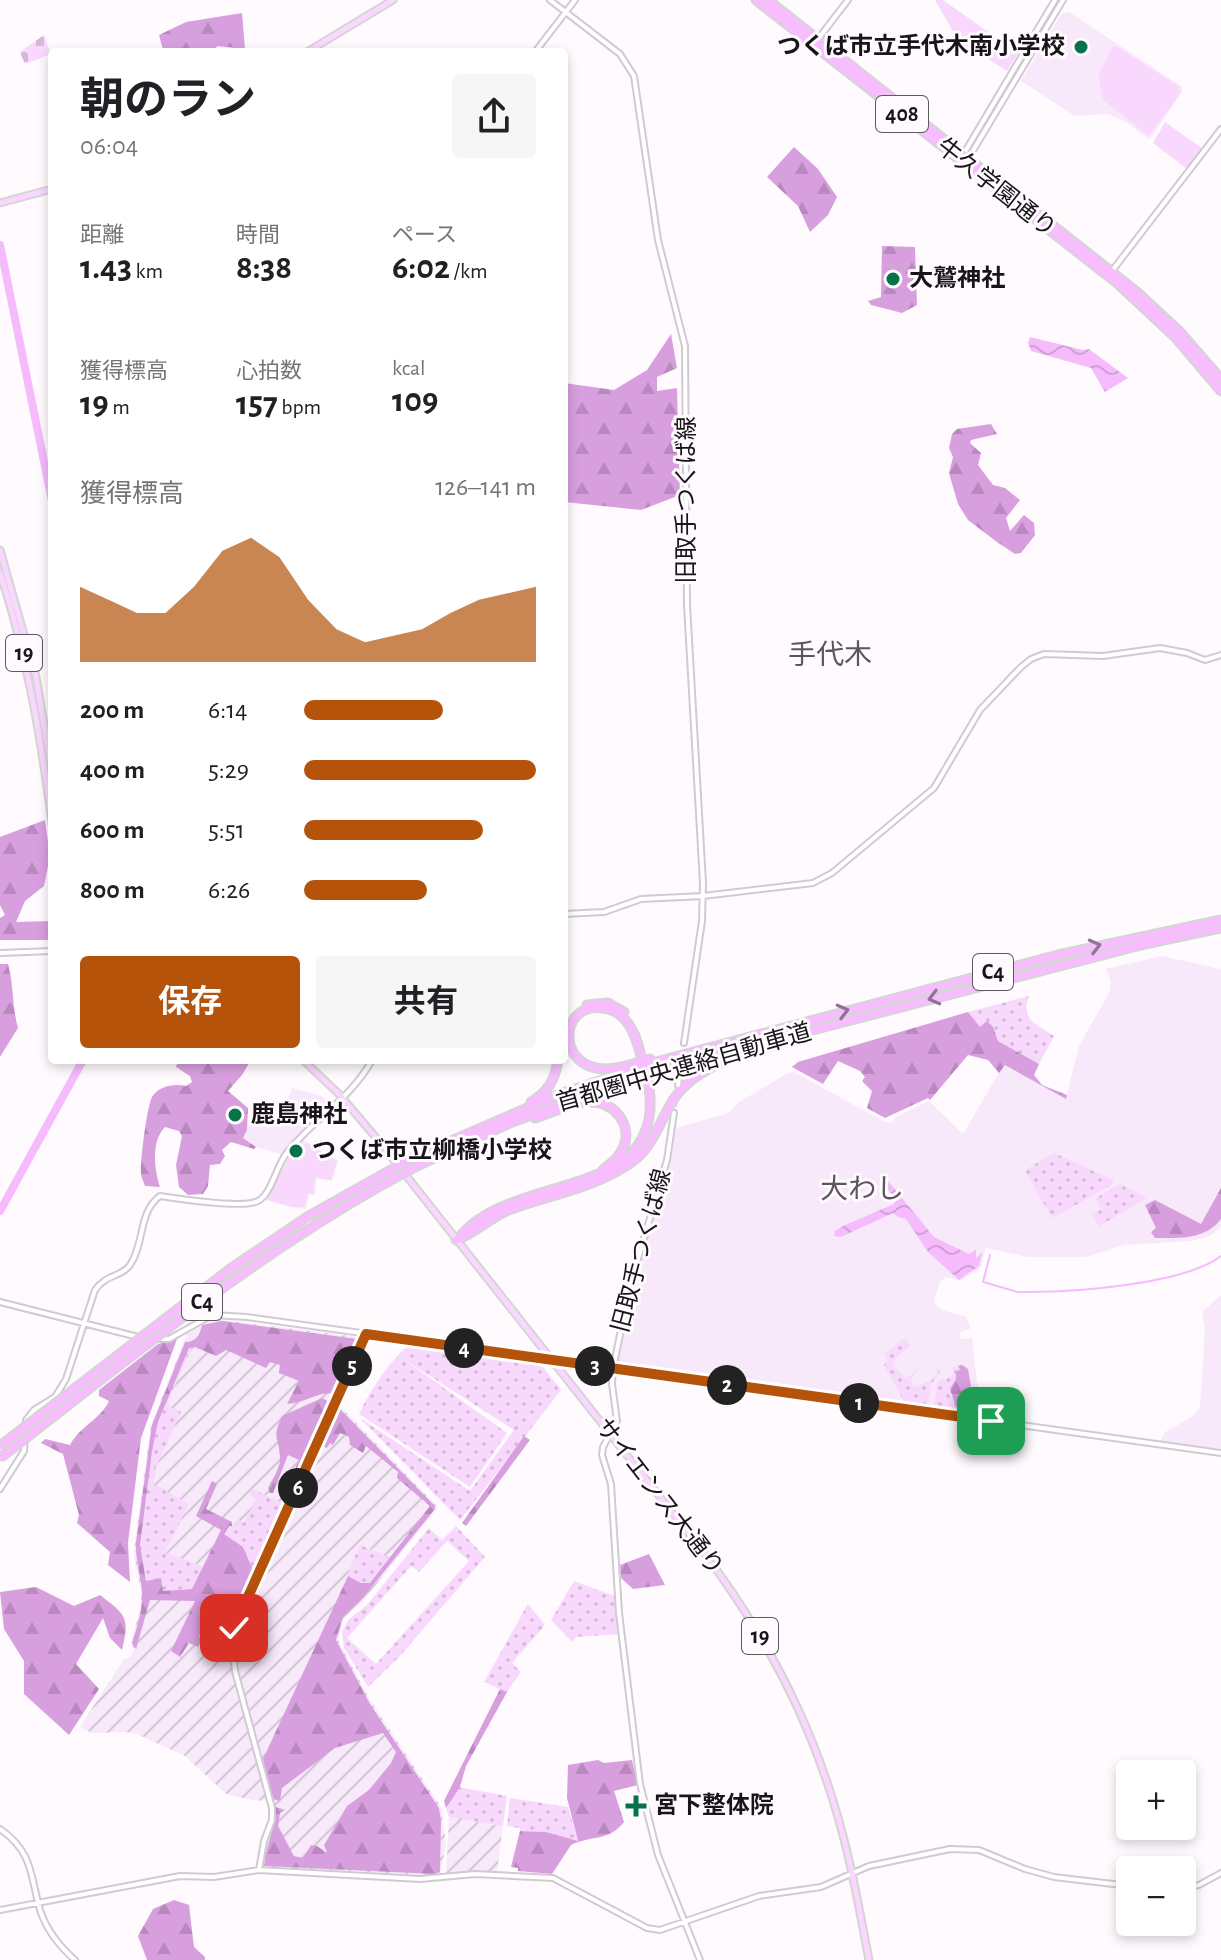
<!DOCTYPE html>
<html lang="ja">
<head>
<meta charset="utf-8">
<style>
  body { margin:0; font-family:"Alegreya Sans","Noto Sans JP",sans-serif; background:#f6f6f6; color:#202124; height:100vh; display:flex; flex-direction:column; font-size:30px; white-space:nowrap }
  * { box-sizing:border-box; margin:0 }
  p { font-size:26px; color:#757577 }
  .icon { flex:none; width:44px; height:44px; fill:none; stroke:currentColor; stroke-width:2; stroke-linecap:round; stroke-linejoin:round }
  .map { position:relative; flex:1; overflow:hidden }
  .sheet { position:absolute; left:48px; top:48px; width:520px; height:1016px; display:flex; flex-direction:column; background:#fff; border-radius:8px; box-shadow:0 4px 12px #0003 }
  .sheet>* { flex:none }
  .buttons { position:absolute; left:1116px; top:1760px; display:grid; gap:16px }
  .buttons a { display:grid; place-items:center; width:80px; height:80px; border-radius:8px; background:#fff; box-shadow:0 4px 12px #0003; font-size:40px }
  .pin { position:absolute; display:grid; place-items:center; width:68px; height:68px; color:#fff; margin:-34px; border-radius:16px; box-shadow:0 4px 12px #0006 }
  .km { position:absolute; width:40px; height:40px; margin:-20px; border-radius:50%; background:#222; color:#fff; font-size:22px; line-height:40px; text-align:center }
  .round { display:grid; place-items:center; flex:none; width:84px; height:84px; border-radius:8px; background:#f6f6f6 }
  .headline { display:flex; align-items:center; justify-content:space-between; height:136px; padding:0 32px }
  h1 { font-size:44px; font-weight:700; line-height:60px }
  .stats { display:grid; grid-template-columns:repeat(3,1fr); gap:12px; height:136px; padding:8px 32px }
  .stats div { display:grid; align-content:center }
  .stats b { font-size:34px; font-weight:700 }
  .stats small { font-size:22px; font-weight:400 }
  .stats p { font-size:22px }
  .chart { height:224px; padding:16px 32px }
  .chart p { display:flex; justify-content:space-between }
  .chart svg { width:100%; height:144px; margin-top:8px; fill:#b45309; opacity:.7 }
  .cta { display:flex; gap:16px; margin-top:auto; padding:16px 32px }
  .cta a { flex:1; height:92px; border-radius:8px; background:#b45309; color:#fff; font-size:32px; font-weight:700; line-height:92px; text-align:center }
  .cta a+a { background:#f6f6f6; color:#202124 }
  ul { padding:0 32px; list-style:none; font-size:26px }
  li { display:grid; grid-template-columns:128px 96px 1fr; align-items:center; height:60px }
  li i { height:20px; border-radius:10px; background:#b45309 }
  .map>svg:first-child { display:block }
  .built { fill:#f7e9f9 }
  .industrial { fill:url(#industrial-furrows) }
  .grass { fill:url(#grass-dots); fill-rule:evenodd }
  .forest { fill:url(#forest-firs) }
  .cemetery { fill:url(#cemetery-stones) }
  .park { fill:#f8d8fc }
  .water { fill:url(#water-waves) }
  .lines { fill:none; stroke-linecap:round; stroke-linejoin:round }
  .stream { stroke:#f5bbfd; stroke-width:2 }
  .river { stroke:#f5bbfd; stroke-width:8 }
  .minor-tunnel { stroke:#dcd8dc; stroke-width:4; stroke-dasharray:4 2; stroke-linecap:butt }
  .minor-casing { stroke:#d2cad3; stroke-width:8 }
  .major-casing { stroke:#d5d5d5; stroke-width:9 }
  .highway-casing { stroke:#d5d5d5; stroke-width:11 }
  .minor { stroke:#fff; stroke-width:4 }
  .major { stroke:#fad7fe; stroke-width:5 }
  .highway { stroke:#f7bdfe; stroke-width:7 }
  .highway-bridge-casing { stroke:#d5d5d5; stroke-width:11; stroke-linecap:butt }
  .highway-bridge { stroke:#f7bdfe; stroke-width:7 }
  .oneway { stroke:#937196 }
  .route-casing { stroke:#fff; stroke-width:16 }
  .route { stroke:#b45309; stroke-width:10 }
  .poi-dot { fill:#06724a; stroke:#fefafe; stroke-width:3 }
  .labels { text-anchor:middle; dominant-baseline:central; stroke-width:6; stroke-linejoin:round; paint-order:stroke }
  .shield { fill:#fefafe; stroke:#5d5a5d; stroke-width:2 }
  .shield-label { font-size:22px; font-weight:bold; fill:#181518 }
  .poi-label { font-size:24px; font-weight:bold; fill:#181518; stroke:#fefafe; text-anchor:start }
  .street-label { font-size:24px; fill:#181518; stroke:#fefafe }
  .quarter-label { font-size:28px; fill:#5c555d; stroke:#fefafe }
</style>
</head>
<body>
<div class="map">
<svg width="1221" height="1960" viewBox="0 0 1221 1960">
  <defs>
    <pattern id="industrial-furrows" width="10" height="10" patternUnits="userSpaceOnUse" patternTransform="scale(2)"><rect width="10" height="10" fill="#f7e9f9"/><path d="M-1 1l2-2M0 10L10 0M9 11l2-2" fill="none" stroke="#d3c7d5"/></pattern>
    <pattern id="grass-dots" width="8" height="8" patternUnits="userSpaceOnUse" patternTransform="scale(2)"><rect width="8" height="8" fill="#f8d8fc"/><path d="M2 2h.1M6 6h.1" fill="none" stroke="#d4b8d7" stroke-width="1.8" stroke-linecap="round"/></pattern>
    <pattern id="forest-firs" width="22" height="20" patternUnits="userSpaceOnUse" patternTransform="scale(2)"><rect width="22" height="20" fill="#d89fdf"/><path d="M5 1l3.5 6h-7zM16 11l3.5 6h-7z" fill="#b988bf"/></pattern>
    <pattern id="cemetery-stones" width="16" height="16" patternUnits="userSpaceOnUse" patternTransform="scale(2)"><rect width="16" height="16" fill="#f8d8fc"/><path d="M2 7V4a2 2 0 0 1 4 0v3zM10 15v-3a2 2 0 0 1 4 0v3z" fill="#d4b8d7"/></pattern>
    <pattern id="water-waves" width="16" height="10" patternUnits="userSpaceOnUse" patternTransform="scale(2)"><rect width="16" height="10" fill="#f5bbfd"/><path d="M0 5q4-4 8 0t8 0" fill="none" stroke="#d1a0d8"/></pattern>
  </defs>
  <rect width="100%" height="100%" fill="#fefafe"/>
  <path class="built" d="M1069 12 1182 87V92L1151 138 1148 139 1126 122 1108 114 1075 116 1021 81 1062 13Z
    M1162 956 1221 969V1227L1210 1236 1192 1241 1124 1245 1086 1257H1028L986 1248 981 1267 960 1281 946 1277 940 1281 934 1302 942 1310 966 1317 969 1323 970 1329 960 1332V1339L972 1338 981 1416 620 1366 617 1363 630 1297 667 1174 676 1128 729 1113 739 1102 788 1073 794 1072 885 1122 892 1123 894 1118 929 1101 963 1134 1004 1064 1066 1098 1079 1046 1109 993 1111 982 1106 969Z
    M292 1088 321 1096 333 1104 297 1136 338 1161 332 1181 316 1178 315 1195 309 1194 306 1209 291 1207 266 1200 287 1156 256 1147 243 1138 263 1097 283 1111Z
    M1221 1295V1449L1160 1441 1165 1432 1192 1417 1200 1408 1205 1329 1202 1312Z"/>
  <path class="industrial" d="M222 1320 358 1337 360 1339 332 1403 340 1406 436 1505 437 1508 363 1601 344 1618 338 1640 370 1700 441 1807 446 1844 440 1875 405 1877 357 1871 264 1868 266 1842 273 1830 274 1801 251 1800 226 1794 185 1756 137 1734 127 1732 92 1733 80 1727 124 1659 130 1657 134 1649 131 1643 141 1605V1591L134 1556 135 1542 151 1425 187 1334 208 1322Z
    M449 1817 503 1826 497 1872 446 1874Z"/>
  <path class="grass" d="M1029 996C1020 1020 1036 1024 1054 1036L1039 1064 998 1041 987 1022 980 1028 968 1012Z
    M1054 1153 1113 1180V1184L1052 1218 1025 1170Z
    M1120 1184 1147 1198 1099 1226 1092 1214 1105 1207 1100 1208 1096 1198Z
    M904 1338 910 1345 893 1361V1365L906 1379 921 1366 911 1378 913 1387 931 1381 938 1372 935 1367 940 1372 931 1385 928 1408 906 1405 884 1365 888 1361 884 1354Z
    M192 1347 168 1401 170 1407 181 1412 156 1467 154 1484 189 1504 165 1552 204 1567 192 1589 162 1591 146 1582 140 1545 152 1451 158 1422 189 1348Z
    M407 1347 536 1363 543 1367 561 1390 460 1520 360 1418 470 1491 514 1430 402 1358 507 1433 470 1487 359 1414C371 1389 388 1363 407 1347Z
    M956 1362 960 1369 951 1395 956 1407 952 1412 933 1409 937 1384 942 1378 945 1381 954 1373 952 1367H956Z
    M252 1489 285 1504 253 1570 243 1547 223 1534 229 1526 235 1525 239 1520 244 1523 256 1499 250 1495Z
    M456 1526 485 1557 400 1656 368 1687 344 1648 342 1632 348 1620 367 1605 429 1528 442 1540ZM447 1541 469 1561 376 1664 347 1638 411 1566 419 1572Z
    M360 1545 391 1558 370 1583H361L347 1575Z
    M574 1581 614 1596 619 1634 576 1637 572 1642 551 1620Z
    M528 1604 545 1625 512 1663 521 1672 507 1692 484 1682Z
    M458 1787 507 1796 503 1826 449 1817 446 1808Z
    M510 1798 568 1807 578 1842 546 1832 520 1831V1828L507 1826Z"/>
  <path class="forest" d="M242 13 245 49 217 46 214 52 163 50 159 35 186 22Z
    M794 147 818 169 837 197 828 215 810 232 798 206 767 177Z
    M882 246 915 247 917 305 902 313 871 305 868 301 881 297Z
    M671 334 677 368 657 377V391L677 388 680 495 641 510 564 502V383L614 390 647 370Z
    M991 424 997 434 971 440 970 443 981 453 978 465 993 485 1005 488 1020 500 1006 518 1010 531 1024 515 1034 523 1035 535 1021 553 1015 554 997 542 968 520 958 504 949 473 953 457 949 448 952 434 957 429Z
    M45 820 50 856 44 886 25 901 16 922 52 921V940H0V918L5 915 0 905V837Z
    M0 964H8C14 985 12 1007 18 1028L0 1057Z
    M968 1012 980 1027 987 1021 993 1027 998 1041 1039 1064 1034 1075 1042 1085 1067 1095 1066 1099 1005 1065 999 1073 988 1060 968 1055 930 1100 928 1098 885 1118 867 1108 872 1091 862 1081 865 1077 860 1071 838 1061 823 1084 792 1067 798 1062Z
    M178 1060H251L242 1075 228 1091 248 1108 247 1130 243 1138 256 1147 254 1149 231 1142 222 1150 225 1156 220 1164 210 1165 208 1186 203 1194 188 1195 179 1187 176 1165 182 1136 179 1131 165 1127C151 1141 154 1169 160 1187L145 1186C144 1182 141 1178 141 1173 140 1162 147 1106 152 1097 158 1086 175 1083 186 1086L192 1082 190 1076 176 1067Z
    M1221 1188V1219C1205 1240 1179 1238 1155 1238L1151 1232 1156 1228 1145 1205 1155 1200 1201 1224Z
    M223 1321 357 1339 334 1393C317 1392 304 1403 287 1404L299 1381 279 1373 280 1365 270 1362 266 1368 226 1350 216 1356 195 1347 189 1348 158 1422 152 1451 140 1545 146 1581 161 1578 163 1591 192 1589 221 1530 196 1516 212 1481 217 1484 206 1509 232 1522V1526H229L224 1534 243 1547 253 1570 230 1621 225 1647 216 1648 207 1643 209 1640 212 1641 222 1626 210 1618 199 1636 202 1640 198 1647 189 1643 180 1657 171 1651 195 1601 150 1600 136 1649 132 1643C137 1627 143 1610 142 1593 141 1575 135 1560 136 1542L152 1425 185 1342C196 1342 200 1335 202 1325Z
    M177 1339 141 1438 128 1543 130 1582 108 1565 110 1552 77 1523 79 1515 63 1454 41 1443 45 1439 70 1445C80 1426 100 1420 109 1401L99 1396V1390L158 1344Z
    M962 1365 968 1369 971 1386 969 1390 962 1392 967 1400 966 1411 956 1407 950 1389 956 1379V1373L960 1369 958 1366Z
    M322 1398 332 1403 287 1500 282 1498 299 1460 288 1455 273 1493H270L268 1488C273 1478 281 1467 280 1456 278 1434 272 1439 282 1416Z
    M338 1407 434 1505 435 1509 361 1600 343 1617 336 1640 370 1704 439 1808 441 1821 440 1872 435 1874 264 1866C266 1845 275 1828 276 1807L285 1810 280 1813 278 1826 294 1856 303 1858 311 1845 317 1846 327 1853 324 1845 347 1806 369 1790 391 1763 396 1752 383 1733 335 1748 282 1788 280 1801 273 1799 263 1759 348 1576 361 1583H370L430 1506 397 1478 398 1472 366 1446 363 1453 350 1445 349 1437 340 1433 333 1445 330 1443 327 1448 322 1446Z
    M524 1436 530 1440 466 1526 462 1523Z
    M649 1554 665 1585 633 1589 621 1578 620 1565Z
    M36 1587 74 1606 100 1595C126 1615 130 1617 122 1650L110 1638 103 1618 76 1664 99 1689 69 1735 24 1694V1661L4 1629 0 1592Z
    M500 1689 507 1692 466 1766 460 1787 446 1808 444 1801Z
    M598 1760 604 1763 632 1760 638 1785 614 1791 624 1822C608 1842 591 1835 571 1845L552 1874 518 1871V1868L511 1867 520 1831 546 1832 578 1841 567 1798 568 1765Z
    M174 1900 189 1905 194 1947 205 1957V1960H147L138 1936 153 1909Z"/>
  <path class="cemetery" d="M44 35 51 54 25 64 20 52Z"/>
  <path class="park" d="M935 0H943L1018 53 1007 71 958 40Z
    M1112 46 1119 48 1180 87 1178 90 1181 92 1149 136 1103 100 1099 76Z
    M1165 122 1203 149 1187 169 1153 143Z
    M307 1143 337 1161 331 1180 315 1178 314 1194H308L305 1207H291L267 1199 295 1147 299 1149Z"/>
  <path class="water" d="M1030 337 1083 350 1089 349 1128 378 1105 392 1091 368 1031 351 1028 343Z
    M884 1176 934 1237 969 1254 976 1250V1258L982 1253 979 1266 959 1280 928 1252 906 1219 898 1217 893 1213 841 1237 834 1236 835 1231 843 1226 894 1204 895 1199 881 1180Z"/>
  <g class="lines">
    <path class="stream" d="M990 1255 983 1282 1018 1292H1029C1076 1292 1185 1284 1221 1256"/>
    <path class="river" d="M0 245 52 501
      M0 1211 83 1060"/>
    <path class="minor-tunnel" d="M674 1113 678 1085"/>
    <defs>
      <path id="minor" d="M550 0 620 54 634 76 658 240 685 346 687 605 703 883 702 921 684 1043
        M818 39 848 0
        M535 52 575 0
        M963 155 1055 0
        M968 159 1063 0
        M1112 271 1221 129
        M564 914 604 912 641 899 703 896 813 883 832 873 934 788 980 710 1021 667 1031 659 1044 654 1103 656 1160 648 1187 653 1205 660 1221 655
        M0 953 52 951
        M678 1085 679 1078
        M674 1113 667 1160 630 1286 613 1369 612 1384 617 1421 603 1447 602 1455 611 1484 619 1613 640 1784 658 1855 700 1960
        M0 1302 146 1339H169L212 1315 247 1317 1221 1453
        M0 1489 24 1451 26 1420 34 1410 55 1397 66 1379 95 1290C106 1274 122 1277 130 1265 145 1243 138 1212 160 1196 180 1199 242 1209 258 1201 272 1193 276 1167 286 1154 312 1120 351 1099 372 1060
        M0 1829C35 1853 30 1879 41 1913 48 1932 60 1947 75 1960
        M259 1870 264 1841 272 1820V1808L235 1671 233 1652 234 1628 366 1334
        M1182 1888 1199 1885 1221 1873
        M0 1910 180 1876 214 1877 259 1870 420 1879 475 1874 553 1878 647 1928 660 1930 759 1896 821 1887 869 1866 950 1849 979 1850 1025 1869 1054 1877 1130 1886"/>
      <path id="major" d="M307 52 393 0
        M0 203 52 189
        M0 550 36 677 52 772
        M0 573C27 655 41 738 52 824
        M303 1060 339 1094 378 1140 701 1549C760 1626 806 1711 834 1804 850 1855 859 1908 869 1960"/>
      <path id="highway" d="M756 0 1117 283 1175 337 1221 391
        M768 0 1137 292 1180 332 1221 379
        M587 1005 608 1003 624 1012
        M642 1060C639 1048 636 1035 629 1025 623 1016 614 1009 603 1008 558 1002 556 1069 606 1069 621 1069 636 1063 650 1059
        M531 1102C548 1092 555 1080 558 1060
        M535 1118C553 1112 573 1102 591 1102 614 1102 632 1124 624 1146 620 1157 611 1163 603 1170
        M414 1157 557 1095 660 1061 1058 955 1221 920
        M417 1166 512 1122 654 1071 1145 944 1221 928
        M458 1239C510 1169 671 1206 648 1081
        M456 1240C476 1233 489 1218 509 1210 551 1194 596 1188 633 1161 655 1145 661 1116 676 1096 704 1059 760 1051 801 1037"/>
    </defs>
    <use href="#minor" class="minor-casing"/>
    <use href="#major" class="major-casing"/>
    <use href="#highway" class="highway-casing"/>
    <use href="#minor" class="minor"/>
    <use href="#major" class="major"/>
    <use href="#highway" class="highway"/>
    <defs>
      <path id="highway-bridge" d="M0 1446 230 1269 307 1217 414 1157
        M0 1458C135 1354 266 1245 417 1166"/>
    </defs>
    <use href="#highway-bridge" class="highway-bridge-casing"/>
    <use href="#highway-bridge" class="highway-bridge"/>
  </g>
  <defs><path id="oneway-chevron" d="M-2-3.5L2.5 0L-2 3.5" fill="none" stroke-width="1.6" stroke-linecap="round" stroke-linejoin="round" transform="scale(2)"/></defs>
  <g class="oneway">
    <use href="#oneway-chevron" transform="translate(1095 946) rotate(-14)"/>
    <use href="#oneway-chevron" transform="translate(934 998) rotate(165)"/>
    <use href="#oneway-chevron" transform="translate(843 1011) rotate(-15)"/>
  </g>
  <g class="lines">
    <defs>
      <path id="route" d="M234 1628 366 1334 991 1421"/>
    </defs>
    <use href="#route" class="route-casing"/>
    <use href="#route" class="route"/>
  </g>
  <g class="poi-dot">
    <circle cx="1081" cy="47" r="8"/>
    <circle cx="893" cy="279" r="8"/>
    <circle cx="235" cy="1115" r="8"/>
    <circle cx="296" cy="1151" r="8"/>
    <path d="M632 1794h8v8h8v8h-8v8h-8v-8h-8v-8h8z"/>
  </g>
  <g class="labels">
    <g class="shield">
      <rect x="876" y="96" width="52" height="36" rx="6"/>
      <rect x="6" y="635" width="36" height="36" rx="6"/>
      <rect x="973" y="954" width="40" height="36" rx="6"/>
      <rect x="182" y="1284" width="40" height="36" rx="6"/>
      <rect x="742" y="1618" width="36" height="36" rx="6"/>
    </g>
    <g class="shield-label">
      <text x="902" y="114">408</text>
      <text x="24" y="653">19</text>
      <text x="993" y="972">C4</text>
      <text x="202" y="1302">C4</text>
      <text x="760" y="1636">19</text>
    </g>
    <g class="poi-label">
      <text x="1065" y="47" text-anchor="end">つくば市立手代木南小学校</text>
      <text x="909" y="279">大鷲神社</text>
      <text x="251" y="1115">鹿島神社</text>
      <text x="312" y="1151">つくば市立柳橋小学校</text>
      <text x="654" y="1806">宮下整体院</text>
    </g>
    <g class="street-label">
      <text transform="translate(996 188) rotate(38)">牛久学園通り</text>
      <text transform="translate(687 500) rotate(-90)">旧取手つくば線</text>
      <text transform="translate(684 1068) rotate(-16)">首都圏中央連絡自動車道</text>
      <text transform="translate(642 1251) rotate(-75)">旧取手つくば線</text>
      <text transform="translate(659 1497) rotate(52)">サイエンス大通り</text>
    </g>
    <g class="quarter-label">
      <text x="830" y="656">手代木</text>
      <text x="862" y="1190">大わし</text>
    </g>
  </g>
</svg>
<div class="buttons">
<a>+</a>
<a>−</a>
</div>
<div class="pin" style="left:991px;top:1421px;background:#1e9e55"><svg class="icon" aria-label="arrive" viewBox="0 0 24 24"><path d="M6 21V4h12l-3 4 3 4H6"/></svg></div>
<div class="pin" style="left:234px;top:1628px;background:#d93025"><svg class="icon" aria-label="check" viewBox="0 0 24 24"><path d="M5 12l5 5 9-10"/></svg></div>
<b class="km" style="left:859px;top:1403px">1</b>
<b class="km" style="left:727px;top:1385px">2</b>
<b class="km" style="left:595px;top:1366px">3</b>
<b class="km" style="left:464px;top:1348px">4</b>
<b class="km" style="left:352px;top:1366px">5</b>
<b class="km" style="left:298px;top:1488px">6</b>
<section class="sheet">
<div class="headline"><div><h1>朝のラン</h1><p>06:04</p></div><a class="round"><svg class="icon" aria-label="share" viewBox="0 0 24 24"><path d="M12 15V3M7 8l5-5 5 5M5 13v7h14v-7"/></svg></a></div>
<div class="stats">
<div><p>距離</p><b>1.43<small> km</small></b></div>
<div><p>時間</p><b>8:38</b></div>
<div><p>ペース</p><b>6:02<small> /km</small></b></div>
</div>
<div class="stats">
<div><p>獲得標高</p><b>19<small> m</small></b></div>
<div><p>心拍数</p><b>157<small> bpm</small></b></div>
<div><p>kcal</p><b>109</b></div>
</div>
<div class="chart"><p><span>獲得標高</span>126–141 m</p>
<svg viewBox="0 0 160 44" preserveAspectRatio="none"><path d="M0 44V21L10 25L20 29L30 29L40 21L50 10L60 6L70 12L80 25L90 34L100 38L110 36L120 34L130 29L140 25L150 23L160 21V44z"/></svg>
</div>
<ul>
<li><b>200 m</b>6:14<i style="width:60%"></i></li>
<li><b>400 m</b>5:29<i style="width:100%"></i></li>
<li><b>600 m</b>5:51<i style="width:77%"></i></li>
<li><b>800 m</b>6:26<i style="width:53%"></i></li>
</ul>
<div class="cta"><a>保存</a><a>共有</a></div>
</section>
</div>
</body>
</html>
